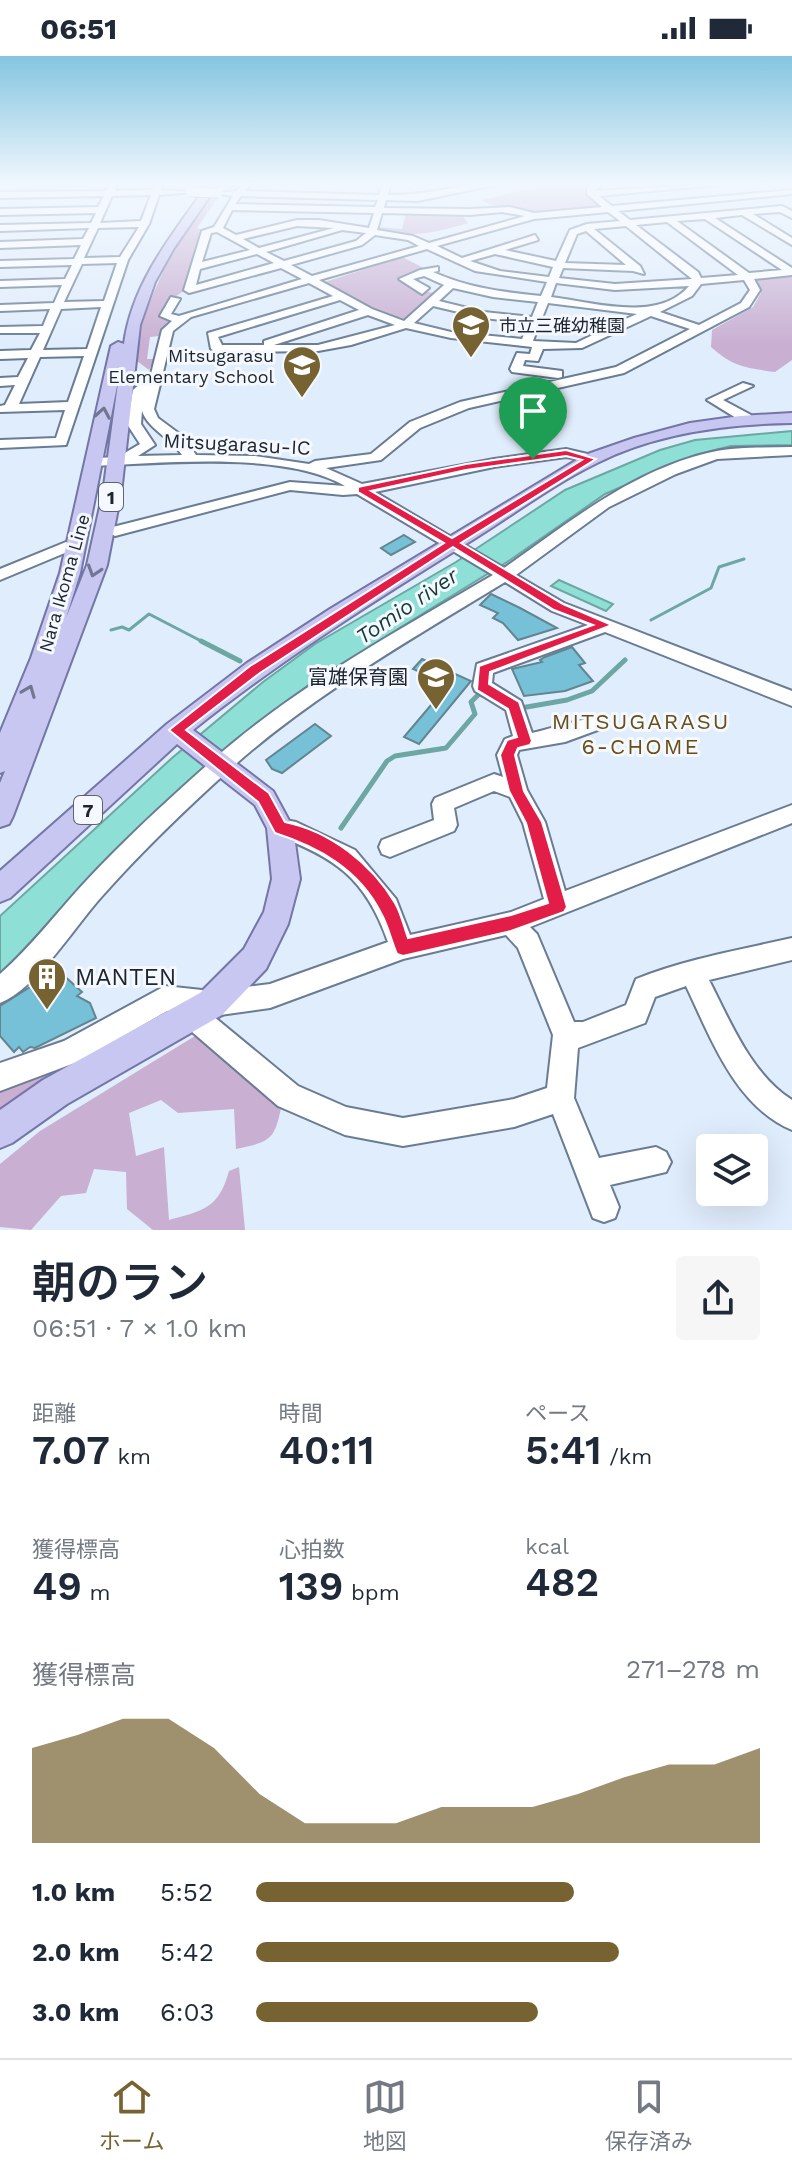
<!DOCTYPE html>
<html lang="ja">
<head>
<meta charset="utf-8">
<style>
  body { margin:0; font-family:"Work Sans","Noto Sans JP",sans-serif; background:#f6f6f7; color:#1f2937; height:100vh; display:flex; flex-direction:column; font-size:30px; white-space:nowrap }
  * { box-sizing:border-box; margin:0 }
  p { font-size:26px; color:#747a83 }
  .icon { flex:none; width:44px; height:44px; fill:none; stroke:currentColor; stroke-width:2; stroke-linecap:round; stroke-linejoin:round }
  .map { position:relative; height:1174px; overflow:hidden }
  .drawer { display:flex; flex-direction:column; background:#fff; flex:1 }
  .drawer>* { flex:none }
  .tools { position:absolute; left:696px; top:1078px; display:grid; gap:16px }
  .tools a { display:grid; place-items:center; width:72px; height:72px; border-radius:8px; background:#fff; box-shadow:0 8px 32px #0002; font-size:40px }
  .pin { position:absolute; display:grid; place-items:center; width:68px; height:68px; color:#fff; margin:-82px -34px; border-radius:50% 50% 50% 0; rotate:-45deg; box-shadow:0 0 8px #0007 }
  .pin .icon { rotate:45deg }
  .round { display:grid; place-items:center; flex:none; width:84px; height:84px; border-radius:8px; background:#f6f6f7 }
  .overview { display:flex; align-items:center; justify-content:space-between; height:136px; padding:0 32px }
  h1 { font-size:44px; font-weight:600; line-height:60px }
  .stats { display:grid; grid-template-columns:repeat(3,1fr); gap:12px; height:136px; padding:8px 32px }
  .stats div { display:grid; align-content:center }
  .stats b { font-size:40px; font-weight:600 }
  .stats small { font-size:22px; font-weight:400 }
  .stats p { font-size:22px }
  .chart { height:224px; padding:16px 32px }
  .chart p { display:flex; justify-content:space-between }
  .chart svg { width:100%; height:144px; margin-top:8px; fill:#776332; opacity:.7 }
  ul { padding:0 32px; list-style:none; font-size:26px }
  li { display:grid; grid-template-columns:128px 96px 1fr; align-items:center; height:60px }
  li i { height:20px; border-radius:10px; background:#776332 }
  .status { display:flex; justify-content:space-between; align-items:center; height:56px; padding:0 40px; background:#fff; direction:ltr }
  .status svg { height:22px; fill:currentColor }
  .tabs { display:flex; justify-content:space-around; align-items:center; height:112px; border-top:2px solid #e0e1e3; background:#fff; font-size:22px; color:#747a83 }
  .tabs a { display:grid; justify-items:center; gap:4px }
  .tabs .current { color:#776332 }
  .map>svg:first-child { display:block }
  .green { fill:#c9afd2 }
  .water { fill:#8edfd5; stroke:#6ca7a3; stroke-width:2 }
  .lines { fill:none; stroke-linecap:round; stroke-linejoin:round }
  .stream-far1 { stroke:#6ca7a3; stroke-width:3 }
  .stream { stroke:#6ca7a3; stroke-width:5 }
  .building { fill:#76c1d7; stroke:#62858f; stroke-width:2 }
  .minor-casing { stroke:#697c93; stroke-width:4 }
  .major-casing { stroke:#7476a6; stroke-width:4 }
  .minor { fill:#fff; fill-rule:evenodd }
  .major { fill:#c8c7f1; fill-rule:evenodd }
  .minor-bridge-casing { stroke:#697c93; stroke-width:11; stroke-linecap:butt }
  .minor-bridge { stroke:#fff; stroke-width:9 }
  .oneway { stroke:#727690 }
  .route { fill:#e11d48; stroke:#fff; stroke-width:2; fill-rule:evenodd }
  .labels { text-anchor:middle; dominant-baseline:central; stroke-width:6; stroke-linejoin:round; paint-order:stroke }
  .far-poi-label { font-size:18px; fill:#1c242e; stroke:#f5f9ff; text-anchor:start }
  .shield { fill:#f5f9ff; stroke:#5d646d; stroke-width:2 }
  .shield-label { font-size:18px; font-weight:bold; fill:#1c242e }
  .far-street-label { font-size:18px; fill:#1c242e; stroke:#f5f9ff }
  .street-label { font-size:20px; fill:#1c242e; stroke:#f5f9ff }
  .poi-label { font-size:20px; fill:#1c242e; stroke:#f5f9ff; text-anchor:end }
  .water-label { font-size:22px; font-style:italic; fill:#143b37; stroke:#f5f9ff }
  .neighbourhood-label { font-size:22px; letter-spacing:2px; fill:#675016; stroke:#f5f9ff }
  .near-poi-label { font-size:24px; fill:#1c242e; stroke:#f5f9ff; text-anchor:start }
</style>
</head>
<body>
<div class="status"><b>06:51</b><svg viewBox="0 0 49 12"><path d="M0 12V9h3v3zM5 12V6h3v6zM10 12V3h3v9zM15 12V0h3v12zM26 1h20v11H26zM47 4h2v5h-2z"/></svg></div>
<div class="map">
<svg width="792" height="1174" viewBox="0 0 792 1174">
  <rect width="100%" height="100%" fill="#e0edfc"/>
  <path class="green" d="M554 127H592L584 134 601 150 533 157C516 148 497 155 482 144Z
    M212 139H220L197 172 204 174 185 234 172 243 161 260 172 263 159 280 150 281 147 303H154L149 314 133 302C148 237 172 192 212 139Z
    M406 157 461 158 468 167C435 177 410 182 376 175L379 171 402 173Z
    M402 201 426 213 400 223 420 235 436 237 407 264 374 254 322 227Z
    M792 219V304L775 316C747 312 733 311 711 291L712 274 753 251 761 237 753 223Z
    M205 979 284 1040C274 1080 278 1085 236 1093L234 1053 178 1057 161 1044 129 1057 136 1100 164 1091 169 1164C203 1155 219 1152 229 1115L239 1111 245 1174H153L127 1153 126 1116 94 1113 86 1137 61 1140 31 1174 0 1171V1108L40 1075 195 980Z
    M54 1014 57 1018 0 1055V1030Z"/>
  <path class="water" d="M792 375V389L731 390 695 399 605 438 510 504 315 624 262 665 0 920V860L172 702 263 626 315 588 456 506 565 434 660 394 695 384Z
    M559 524 613 548 606 555 551 530Z"/>
  <g class="lines">
    <path class="stream-far1" d="M651 564 711 532 719 511 744 503
      M111 574 122 571 129 574 149 558 205 587"/>
    <path class="stream" d="M201 585 240 605
      M521 652 567 644 592 635 625 604
      M341 772 387 705 395 700 446 692 475 658 471 646 479 638 485 640"/>
  </g>
  <path class="building" d="M404 479 415 486 391 499 381 492Z
    M491 538 520 552 557 572 518 584 503 567 493 562 498 557 480 549Z
    M572 591 585 607 579 609 593 625 565 635 524 640 512 613 542 606 540 604 545 601Z
    M422 603 471 625 419 688 404 681 448 629 413 613Z
    M315 668 331 680 282 717 272 713 266 704Z
    M51 908 82 936 77 940 90 947 96 962 35 992 30 991 23 996 19 991 14 996 0 980V950L30 931Z"/>
  <g class="lines">
    <defs>
      <path id="minor" d="M110 127H118L115 135 152 134 155 127H163L161 134 194 136 159 139 149 168 128 204 66 389 0 392V384L56 382 65 354 0 356V350L5 349 15 329 0 330V322L18 321 28 302 0 303V295L31 294 40 277H0V271L43 270 50 253 0 255V249L54 247 62 229 0 231V225L65 223 72 209 0 211V205L74 203 81 189 0 192V186L83 183 89 172 0 175V169L91 167 96 157 0 159V153L98 151 104 140 0 142V136L106 135ZM151 139 141 165 100 167 112 140ZM139 171 120 201 84 202 98 172ZM117 207 104 245 64 246 82 208ZM101 251 87 293 43 294 61 253ZM84 300 68 346 19 348 40 301Z
        M243 127H251L245 135 379 139 383 127H391L388 139C427 140 464 127 503 127L418 145 386 144 384 152 470 153 510 151 534 157 602 151 587 138V133L593 127H602L595 135 738 127 599 140 612 150 792 134V138L618 155 630 164 782 150 792 155V162L780 156 753 158 792 182V189L742 159 715 162 792 212V219L754 223 760 234 749 251 624 317 469 352 420 372 381 404 326 412 362 428 494 403 566 393 596 400V406L566 401 494 411 375 436 504 512C568 467 634 413 712 396 737 390 766 392 792 391V399L717 403 676 418 609 451 516 519 564 547 792 635V650L605 576 493 617 492 627 521 645 532 677C548 674 592 659 603 662L606 667 603 672 565 686 519 694 517 699 527 734 545 766 565 835 792 749V767L530 871 537 878 574 966H583L626 949 636 923C686 903 739 894 792 882V904L709 924C730 965 751 1018 792 1044V1074C735 1050 711 982 686 930L655 941 645 967 578 992 574 1042 599 1102 656 1091 666 1096 671 1106 666 1116 610 1129 619 1151 615 1162 604 1166 593 1162 553 1058 514 1071 403 1090 345 1079 278 1050 184 969 181 957 167 955 80 1005 0 1035V1007L64 985 165 930 211 935 270 928 388 886C366 822 334 800 272 778L269 772 272 766 280 763 296 766 355 794 396 843 410 879 511 856 544 843 523 767 510 741 494 735 454 752 457 769 454 775 390 801 382 798 379 791 382 784 434 764 432 748 435 742 494 718 503 721 497 699 505 683 513 680 506 654 475 635 473 630 477 608 588 569 552 555 505 526C410 584 311 640 229 714 186 753 142 795 104 838 76 868 37 933 0 947V918C32 890 57 856 86 825 125 783 171 741 214 703 297 630 397 575 493 519L357 438 343 439 290 434 115 480 107 475 109 472 290 426 345 430C286 395 163 407 95 410L88 406 95 402 118 401 140 388 127 368 133 334 151 318 162 274 172 265 160 260 171 241 180 243 171 258 179 260 302 223 281 212 189 237 184 234 202 175 214 171 233 140 214 137 237 135ZM241 140 378 144 375 151 235 148ZM232 154 374 157 369 172 319 164H297L236 179 223 172ZM502 156 525 160 429 187 413 180 377 174 382 157 470 159ZM608 156 620 165 587 168 570 174 556 205 505 194 538 184 535 179 462 202 437 190 534 163ZM705 163 782 214 749 217 677 165ZM667 166 738 219 701 222 698 216 636 169ZM297 170 334 172 259 192 243 183ZM626 170 692 223 615 228 559 222 563 212 633 215 644 218 640 210 594 173ZM342 174 366 177 356 185 284 205 266 196ZM586 175 626 209 565 207 577 178ZM217 176 250 194 202 206 211 177ZM375 179 408 184 419 190 312 220 291 209 362 189ZM427 193 475 215 547 226 541 240C503 236 468 232 433 216L438 215V211L420 214 399 223 422 238 429 232 413 223 424 220 444 229 404 265 372 253 319 224ZM257 198 274 207 196 229 200 213ZM495 198 553 211 549 221 500 215 470 205ZM744 224 750 234 741 247 699 269 660 256 692 240 701 228ZM309 227 333 240 208 277 211 293 217 296 318 295 351 289 406 272 451 282 532 291 530 298 517 297 510 313 512 316 558 322 562 321V315L523 310 525 304 538 305 543 293 582 292 651 260 690 273 616 311 460 346 410 366 371 398 315 405 309 408 255 400 196 399 185 382 158 362 154 353 173 275 191 261ZM556 227 615 234 689 230C658 267 593 246 551 241ZM453 232 493 241 538 246 532 261 484 256 439 245ZM340 244 359 254 264 285V289H222L218 281ZM548 247 637 258 612 269 542 262ZM433 250 484 262 529 267 522 283 451 276 414 267ZM368 259 395 269 318 289H274ZM539 268 601 275 576 287 533 285ZM142 355C149 374 171 382 182 399L138 400 155 389 141 368ZM506 879 518 892 553 979 547 1032 514 1043 403 1062 346 1051 298 1030 213 960 270 952 403 903Z
        M743 327 753 330 723 344 751 359V365H741L707 344Z
        M66 486 72 488 74 491 72 494 0 524V513Z"/>
      <path id="major" d="M209 127H219L174 192 155 226 140 269 121 437 107 509 13 760 9 768 0 771V727L5 715 0 717V677L31 602 60 517 111 290 118 286 124 288C132 226 174 176 209 127ZM119 320 103 437 87 509 66 562 80 517Z
        M792 357V367C727 368 656 377 597 407 554 428 514 458 474 483 377 543 282 603 193 674L273 735 293 772 300 823 288 868 266 913 222 959 67 1048 12 1087 0 1092V1054L43 1024 200 937 244 893 264 856 272 823 267 772 255 749 177 688 10 842 0 846V815L167 668 247 607 330 553 585 399 634 382 690 367 740 360Z"/>
    </defs>
    <use href="#minor" class="minor-casing"/>
    <use href="#major" class="major-casing"/>
    <use href="#minor" class="minor"/>
    <use href="#major" class="major"/>
    <defs>
      <path id="minor-bridge" d="M190 136 218 137"/>
    </defs>
    <use href="#minor-bridge" class="minor-bridge-casing"/>
    <use href="#minor-bridge" class="minor-bridge"/>
  </g>
  <defs><path id="oneway-chevron" d="M-2-3.5L2.5 0L-2 3.5" fill="none" stroke-width="1.6" stroke-linecap="round" stroke-linejoin="round" transform="scale(2)"/></defs>
  <g class="oneway">
    <use href="#oneway-chevron" transform="translate(103 357) rotate(-80)"/>
    <use href="#oneway-chevron" transform="translate(94 515) rotate(108)"/>
    <use href="#oneway-chevron" transform="translate(29 635) rotate(-68)"/>
  </g>
  <linearGradient id="sky" x2="0" y2="1"><stop stop-color="#84c5e0"/><stop offset="0.44" stop-color="#f1f7fe"/><stop offset="1" stop-color="#f1f7fe" stop-opacity="0"/></linearGradient>
  <rect width="792" height="291" fill="url(#sky)"/>
  <path class="route" d="M566 394 596 403 461 487 563 548 612 569 490 616 489 628 519 646 532 685 530 689 518 692 515 699 524 735 542 766 567 851 564 856 511 875 403 900 397 898C391 884 388 869 381 857 359 813 318 791 275 777L258 746 169 674 250 610 444 487 358 436V431L466 408ZM566 400 582 404 452 482 371 435 466 414ZM453 491 554 554 593 569 479 610 477 634 508 653 517 681 507 684 500 699 509 735 526 767 548 847 511 859 408 882C404 871 401 857 395 847 372 808 330 775 285 766L269 737 186 674 260 617Z"/>
  <defs>
    <symbol id="school-pin" viewBox="-11 -11 22 30"><path d="M0 17L-7.5 6A9.5 9.5 0 1 1 7.5 6Z" fill="#776332" stroke="#f5f9ff"/><path d="M0-5L7-2L0 1L-7-2ZM-4 1L0 2.5L4 1V4Q0 6-4 4Z" fill="#fff"/></symbol>
    <symbol id="building-pin" viewBox="-11 -11 22 30"><path d="M0 17L-7.5 6A9.5 9.5 0 1 1 7.5 6Z" fill="#776332" stroke="#f5f9ff"/><path d="M-4-6H4V6H1V3H-1V6H-4ZM-2.5-4.3h1.7v1.8h-1.7ZM.8-4.3h1.7v1.8H.8ZM-2.5-1h1.7V.8h-1.7ZM.8-1h1.7V.8H.8Z" fill="#fff"/></symbol>
  </defs>
  <g fill-rule="evenodd">
    <use href="#school-pin" x="449" y="247" width="44" height="60"/>
    <use href="#school-pin" x="280" y="287" width="44" height="60"/>
    <use href="#school-pin" x="414" y="599" width="44" height="60"/>
    <use href="#building-pin" x="25" y="899" width="44" height="60"/>
  </g>
  <g class="labels">
    <g class="far-poi-label">
      <text x="499" y="269">市立三碓幼稚園</text>
      <text x="274" y="299" text-anchor="end">Mitsugarasu<tspan x="274" dy="21">Elementary School</tspan></text>
    </g>
    <g class="shield">
      <rect x="99" y="427" width="24" height="28" rx="6"/>
      <rect x="74" y="740" width="28" height="28" rx="6"/>
    </g>
    <g class="shield-label">
      <text x="111" y="441">1</text>
      <text x="88" y="754">7</text>
    </g>
    <g class="far-street-label">
      <text transform="translate(64 527) rotate(-74)">Nara Ikoma Line</text>
    </g>
    <g class="street-label">
      <text transform="translate(237 388) rotate(3)">Mitsugarasu-IC</text>
    </g>
    <g class="poi-label">
      <text x="408" y="621">富雄保育園</text>
    </g>
    <g class="water-label">
      <text transform="translate(407 550) rotate(-34)">Tomio river</text>
    </g>
    <g class="neighbourhood-label">
      <text x="641" y="665">MITSUGARASU<tspan x="641" dy="25">6-CHOME</tspan></text>
    </g>
    <g class="near-poi-label">
      <text x="75" y="921">MANTEN</text>
    </g>
  </g>
</svg>
<div class="tools">
<a><svg class="icon" aria-label="layers" viewBox="0 0 24 24"><path d="M12 4l9 5-9 5-9-5zM3 14l9 5 9-5"/></svg></a>
</div>
<div class="pin" style="left:533px;top:403px;background:#1e9e55"><svg class="icon" aria-label="arrive" viewBox="0 0 24 24"><path d="M6 21V4h12l-3 4 3 4H6"/></svg></div>
</div>
<section class="drawer">
<div class="overview"><div><h1>朝のラン</h1><p>06:51 · 7 × 1.0 km</p></div><a class="round"><svg class="icon" aria-label="share" viewBox="0 0 24 24"><path d="M12 15V3M7 8l5-5 5 5M5 13v7h14v-7"/></svg></a></div>
<div class="stats">
<div><p>距離</p><b>7.07<small> km</small></b></div>
<div><p>時間</p><b>40:11</b></div>
<div><p>ペース</p><b>5:41<small> /km</small></b></div>
</div>
<div class="stats">
<div><p>獲得標高</p><b>49<small> m</small></b></div>
<div><p>心拍数</p><b>139<small> bpm</small></b></div>
<div><p>kcal</p><b>482</b></div>
</div>
<div class="chart"><p><span>獲得標高</span>271–278 m</p>
<svg viewBox="0 0 160 44" preserveAspectRatio="none"><path d="M0 44V15L10 11L20 6L30 6L40 15L50 29L60 38L70 38L80 38L90 33L100 33L110 33L120 29L130 24L140 20L150 20L160 15V44z"/></svg>
</div>
<ul>
<li><b>1.0 km</b>5:52<i style="width:63%"></i></li>
<li><b>2.0 km</b>5:42<i style="width:72%"></i></li>
<li><b>3.0 km</b>6:03<i style="width:56%"></i></li>
</ul>
</section>
<nav class="tabs">
<a class="current"><svg class="icon" aria-label="home" viewBox="0 0 24 24"><path d="M3 11l9-7 9 7M6 9v11h12V9"/></svg>ホーム</a>
<a><svg class="icon" aria-label="map" viewBox="0 0 24 24"><path d="M3 6l6-2 6 2 6-2v14l-6 2-6-2-6 2zM9 4v14M15 6v14"/></svg>地図</a>
<a><svg class="icon" aria-label="saved" viewBox="0 0 24 24"><path d="M7 4h10v16l-5-4-5 4z"/></svg>保存済み</a>
</nav>
</body>
</html>
